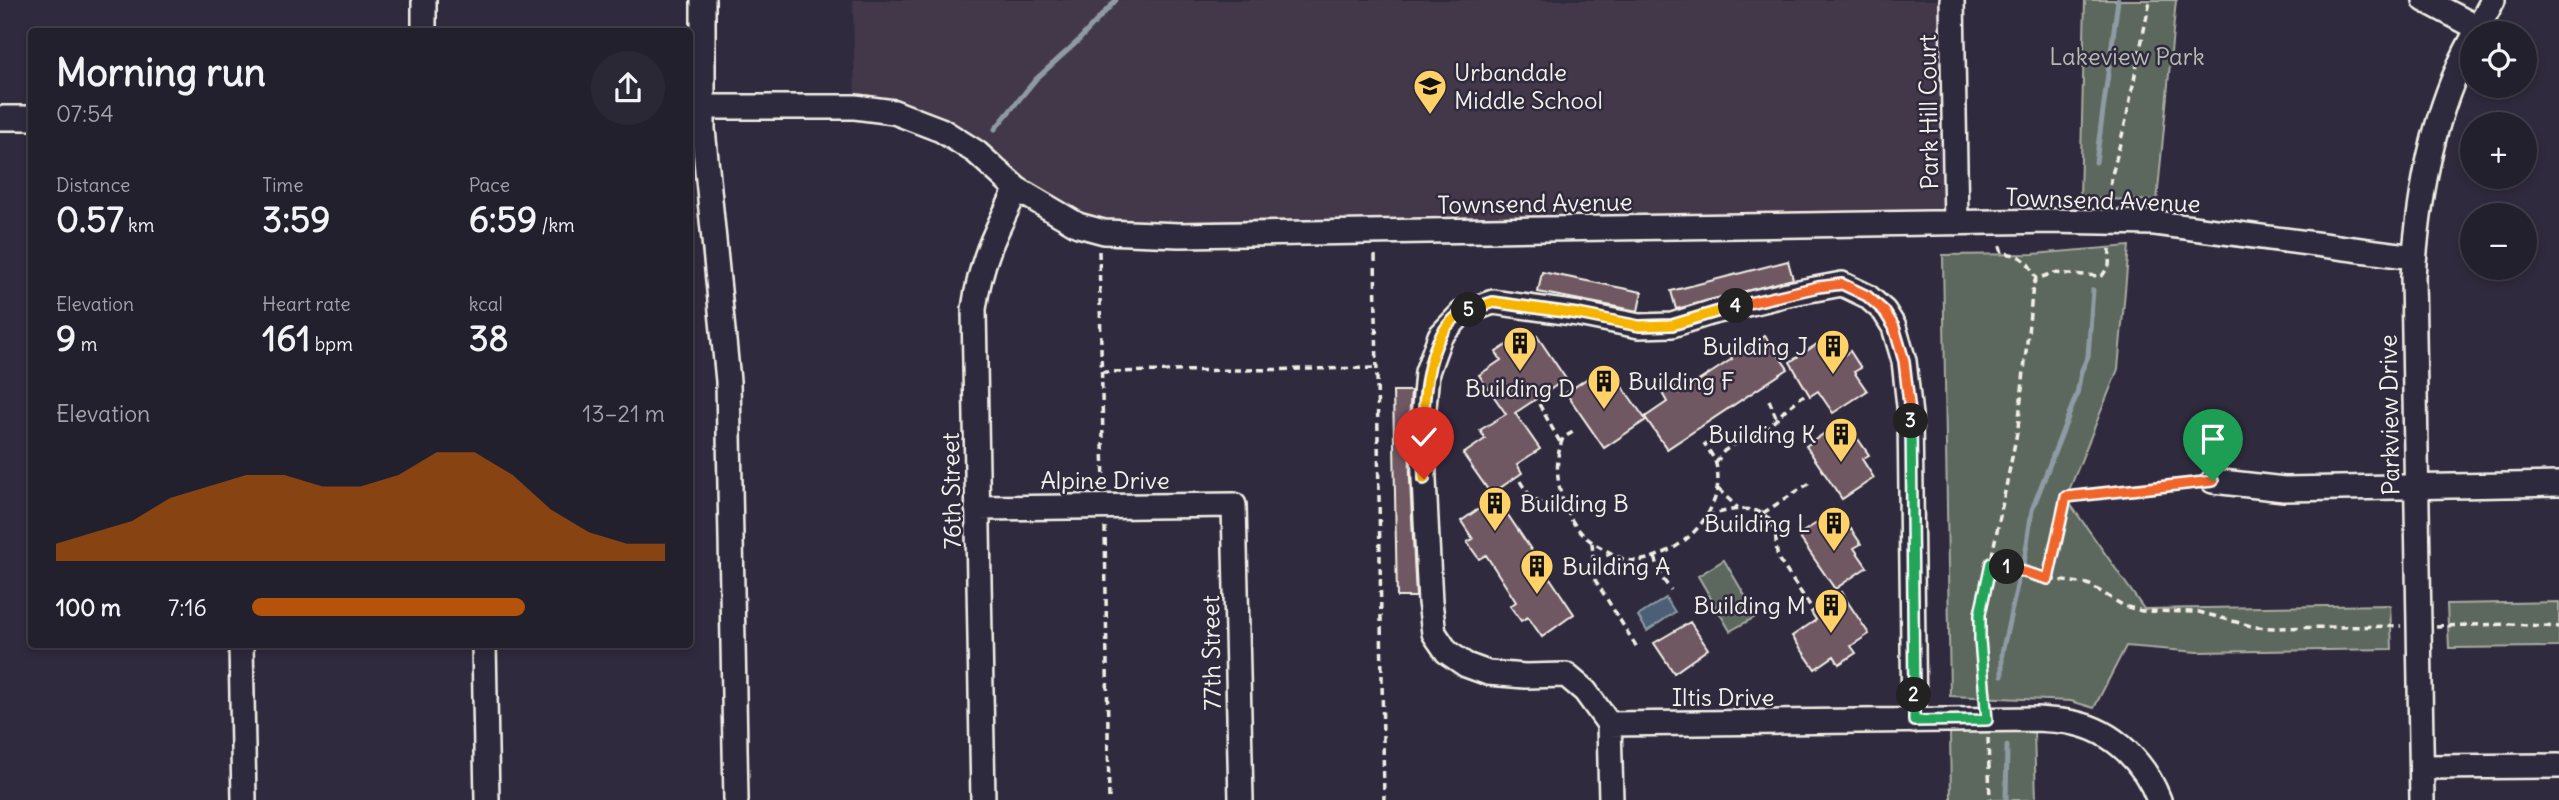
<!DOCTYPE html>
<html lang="en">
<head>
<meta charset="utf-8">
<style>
  body { margin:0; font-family:Delius,sans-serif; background:#2b2836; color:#f1f3f6; height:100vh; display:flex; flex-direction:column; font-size:26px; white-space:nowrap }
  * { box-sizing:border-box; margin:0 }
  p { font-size:23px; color:#a3a3aa }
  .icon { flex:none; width:38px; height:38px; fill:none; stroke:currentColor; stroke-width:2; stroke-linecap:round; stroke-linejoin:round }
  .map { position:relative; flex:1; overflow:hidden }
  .drawer { position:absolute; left:28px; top:28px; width:665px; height:620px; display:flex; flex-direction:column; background:#23202e; border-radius:7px; box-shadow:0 4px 10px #0003,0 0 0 2px #403e4a }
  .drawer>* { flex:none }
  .tools { position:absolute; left:2460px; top:21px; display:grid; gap:14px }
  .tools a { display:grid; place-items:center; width:77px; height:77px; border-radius:50%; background:#23202e; box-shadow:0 4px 10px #0003,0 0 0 2px #403e4a; font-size:35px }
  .pin { position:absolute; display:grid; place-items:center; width:60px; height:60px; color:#fff; margin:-72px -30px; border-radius:50% 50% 50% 0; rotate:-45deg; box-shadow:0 0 7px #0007 }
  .pin .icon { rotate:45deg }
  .km { position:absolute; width:35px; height:35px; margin:-18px; border-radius:50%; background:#222; color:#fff; font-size:19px; line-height:35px; text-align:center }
  .round { display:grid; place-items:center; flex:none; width:74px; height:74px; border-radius:37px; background:#2b2836 }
  .summary { display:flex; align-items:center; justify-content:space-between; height:119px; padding:0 28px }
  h1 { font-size:38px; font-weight:800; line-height:52px }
  .stats { display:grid; grid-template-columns:repeat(3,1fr); gap:10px; height:119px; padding:7px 28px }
  .stats div { display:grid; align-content:center }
  .stats b { font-size:35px; font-weight:800 }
  .stats small { font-size:19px; font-weight:400 }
  .stats p { font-size:19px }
  .chart { height:196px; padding:14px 28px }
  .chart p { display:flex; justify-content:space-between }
  .chart svg { width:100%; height:126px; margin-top:7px; fill:#b45309; opacity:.7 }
  ul { padding:0 28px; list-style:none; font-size:23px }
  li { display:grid; grid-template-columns:112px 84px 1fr; align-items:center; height:52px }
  li i { height:18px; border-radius:9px; background:#b45309 }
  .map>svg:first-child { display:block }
  .built { fill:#423849 }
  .green { fill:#5c685d; stroke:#a8aca2; stroke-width:2 }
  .water { fill:#4b6176; stroke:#8f9ba4; stroke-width:2 }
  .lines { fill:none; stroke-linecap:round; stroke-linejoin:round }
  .stream { stroke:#8f9ba4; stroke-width:5 }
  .building { fill:#705864; stroke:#f4f1e8; stroke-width:2 }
  .minor-casing { stroke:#f4f1e8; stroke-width:28 }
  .path { stroke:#f4f1e8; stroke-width:3.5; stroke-dasharray:7 5; stroke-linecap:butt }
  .minor { stroke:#2f2a3d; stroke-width:23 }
  .split-1-casing { stroke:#fff; stroke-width:14 }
  .split-2-casing { stroke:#fff; stroke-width:14 }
  .split-3-casing { stroke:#fff; stroke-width:14 }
  .split-4-casing { stroke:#fff; stroke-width:14 }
  .split-5-casing { stroke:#fff; stroke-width:14 }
  .split-6-casing { stroke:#fff; stroke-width:14 }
  .split-1 { stroke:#f0652b; stroke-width:9 }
  .split-2 { stroke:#22a559; stroke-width:9 }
  .split-3 { stroke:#22a559; stroke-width:9 }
  .split-4 { stroke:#f0652b; stroke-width:9 }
  .split-5 { stroke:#f5b400; stroke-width:9 }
  .split-6 { stroke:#f5b400; stroke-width:9 }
  .labels { text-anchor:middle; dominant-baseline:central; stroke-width:5; stroke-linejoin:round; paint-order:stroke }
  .park-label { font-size:24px; fill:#b7bab0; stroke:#2f2a3d }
  .poi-label { font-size:24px; fill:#f4f1e8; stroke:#2f2a3d; text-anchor:start }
  .street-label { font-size:24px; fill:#f4f1e8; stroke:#2f2a3d }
</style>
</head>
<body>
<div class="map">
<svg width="2559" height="800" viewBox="0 0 2559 800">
  <rect width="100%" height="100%" fill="#2f2a3d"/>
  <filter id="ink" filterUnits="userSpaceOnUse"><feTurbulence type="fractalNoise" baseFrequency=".0143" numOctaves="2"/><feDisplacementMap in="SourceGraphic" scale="14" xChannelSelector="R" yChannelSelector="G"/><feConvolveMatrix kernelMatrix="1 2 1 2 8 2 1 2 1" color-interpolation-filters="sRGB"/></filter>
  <g filter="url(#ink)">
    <path class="built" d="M853 0H1952L1956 223 1104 232 976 152 855 107Z"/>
    <path class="green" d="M2085 0H2176L2157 201 2080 198Z
      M2129 246 2118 369 2066 498 2144 609 2390 605 2392 649 2197 652 2126 646 2094 708 2071 701 1950 696 1943 255 2033 254Z
      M1724 560 1757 616 1730 631 1698 576Z
      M2559 602V647L2449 648 2447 604Z
      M2034 731 2036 800H1951L1950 732Z"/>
    <path class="water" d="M1666 598 1675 612 1647 631 1638 616Z"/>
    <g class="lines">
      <path class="stream" d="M995 129 1036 79 1077 42 1116 0
        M2096 162 2118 0
        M2024 563 2032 510 2077 394 2081 372 2088 356 2093 290
        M2002 675V653L2018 581
        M2006 800 2007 746"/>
    </g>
    <path class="building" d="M1788 261 1793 279 1676 309 1671 291Z
      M1542 272 1642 292 1638 311 1538 292Z
      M1537 336 1566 379 1515 413 1540 449 1517 464 1522 473 1491 494 1463 454 1485 439 1480 430 1506 414 1479 375 1501 360 1496 352 1510 343 1516 350Z
      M1765 336 1788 369 1667 449 1645 417 1667 402 1662 393 1674 386 1680 393 1732 359 1727 351 1740 343 1745 350Z
      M1829 336 1844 355 1850 351 1861 368 1854 372 1867 391 1833 413 1818 391 1810 396 1790 362Z
      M1601 369 1615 389 1621 385 1646 420 1604 448 1566 393Z
      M1393 391H1411L1409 420 1410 480 1416 597H1397Z
      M1838 424 1852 444 1858 439 1869 455 1862 459 1874 478 1842 499 1806 446Z
      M1496 497 1574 614 1542 637 1528 617 1521 621 1510 606 1516 602 1486 555 1479 559 1467 542 1473 539 1461 521Z
      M1831 514 1845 533 1851 529 1861 544 1854 548 1867 567 1835 589 1798 535Z
      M1841 592 1869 634 1851 646 1856 653 1839 664 1834 656 1815 669 1792 636 1816 620 1811 612Z
      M1690 622 1708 649 1674 673 1654 643Z"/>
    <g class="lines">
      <defs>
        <path id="minor" d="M424 0V32
          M703 0V129L728 381 736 800
          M1952 0 1956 223
          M2425 0 2478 28
          M2475 33 2493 0
          M690 107H855L894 112 941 130 976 152 1017 189 1078 225 1104 232 1179 235 2050 221 2155 223 2414 257
          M0 118H32
          M2213 481 2284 489 2559 484
          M977 508 1234 505 1241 800
          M241 644 244 800
          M484 644 487 800
          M1609 724 1585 691 1566 675 1525 676 1488 673 1466 665 1447 652 1434 633 1430 602 1424 479 1423 420 1427 372 1440 336 1462 313 1493 302 1578 314 1639 326 1672 325 1710 313 1788 294 1842 284 1867 296 1884 311 1894 327 1904 361 1910 415 1914 721
          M1609 724 2036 719C2048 720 2061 720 2074 723 2114 731 2145 763 2159 800
          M1609 724 1611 800
          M2422 767 2559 766
          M983 800 974 309C981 259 995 233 1017 189
          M2422 800 2413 276C2419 193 2433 111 2473 38"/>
      </defs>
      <use href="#minor" class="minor-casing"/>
      <path class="path" d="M2109 197 2111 179 2126 120 2150 0
        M2000 246 2002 253C2021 254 2029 261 2036 279
        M1099 251 1104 488
        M1375 255 1384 800
        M1102 372 1377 368
        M1769 400 1776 417
        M1539 404 1561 444
        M1573 432 1563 438C1554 459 1557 486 1565 507 1574 527 1584 539 1604 549 1611 553 1620 559 1628 560 1643 563 1657 556 1670 550 1700 534 1727 497 1715 461 1712 455 1708 449 1704 443
        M1716 463 1724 451 1735 444 1763 433 1785 410 1804 395
        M1520 481C1531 501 1545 508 1567 512
        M1718 489 1738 508
        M1763 513 1813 481
        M1707 516C1730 509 1768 500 1775 532 1777 541 1775 550 1779 560L1811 607
        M1105 527 1109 800
        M1592 543 1595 580 1638 649
        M1655 557 1662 578 1671 590
        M1595 560 1610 554
        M1991 563 2048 579 2088 584 2124 606 2142 611 2199 612 2255 627 2273 628 2401 626
        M2048 579 2066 497 2193 482
        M2436 626 2511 624 2559 627
        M1986 699 1980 640V614L2018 428 2033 285 2036 279 2054 273 2102 276 2109 266 2110 249
        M1988 738 1990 800"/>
      <use href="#minor" class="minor"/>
    </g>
  </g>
  <g class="lines" filter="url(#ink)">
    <defs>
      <path id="split-1" d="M2007 567 2048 579 2066 497 2213 481"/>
      <path id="split-2" d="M1914 695V721L1987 720 1980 640V614L1991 563 2007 567"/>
      <path id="split-3" d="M1911 421 1914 695"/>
      <path id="split-4" d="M1736 306 1818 287 1842 284 1867 296 1884 311 1894 327 1904 361 1911 421"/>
      <path id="split-5" d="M1469 310 1493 302 1578 314 1639 326 1672 325 1736 306"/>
      <path id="split-6" d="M1424 479C1423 434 1416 329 1469 310"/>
    </defs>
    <use href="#split-1" class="split-1-casing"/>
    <use href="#split-2" class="split-2-casing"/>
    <use href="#split-3" class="split-3-casing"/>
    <use href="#split-4" class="split-4-casing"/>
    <use href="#split-5" class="split-5-casing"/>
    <use href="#split-6" class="split-6-casing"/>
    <use href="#split-1" class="split-1"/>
    <use href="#split-2" class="split-2"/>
    <use href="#split-3" class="split-3"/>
    <use href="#split-4" class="split-4"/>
    <use href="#split-5" class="split-5"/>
    <use href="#split-6" class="split-6"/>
  </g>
  <defs>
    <symbol id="school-pin" viewBox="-11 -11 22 30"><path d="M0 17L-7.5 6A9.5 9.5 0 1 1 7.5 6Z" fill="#ffd166" stroke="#2f2a3d"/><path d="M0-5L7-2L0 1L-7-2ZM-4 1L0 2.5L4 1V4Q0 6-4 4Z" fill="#111"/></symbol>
    <symbol id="building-pin" viewBox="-11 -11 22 30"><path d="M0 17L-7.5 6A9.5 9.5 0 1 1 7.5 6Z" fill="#ffd166" stroke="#2f2a3d"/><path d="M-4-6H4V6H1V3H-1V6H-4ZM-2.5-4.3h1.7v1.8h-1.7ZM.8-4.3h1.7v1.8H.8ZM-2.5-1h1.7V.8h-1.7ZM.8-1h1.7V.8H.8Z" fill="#111"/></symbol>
  </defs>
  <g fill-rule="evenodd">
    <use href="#school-pin" x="1411" y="67" width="38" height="52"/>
    <use href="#building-pin" x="1501" y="324" width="38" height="52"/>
    <use href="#building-pin" x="1814" y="327" width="38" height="52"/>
    <use href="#building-pin" x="1585" y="362" width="38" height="52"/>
    <use href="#building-pin" x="1822" y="415" width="38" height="52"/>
    <use href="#building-pin" x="1476" y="484" width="38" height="52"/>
    <use href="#building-pin" x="1815" y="504" width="38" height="52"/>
    <use href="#building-pin" x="1518" y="547" width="38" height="52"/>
    <use href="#building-pin" x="1812" y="586" width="38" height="52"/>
  </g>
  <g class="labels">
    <g class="park-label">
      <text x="2127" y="56">Lakeview Park</text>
    </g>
    <g class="poi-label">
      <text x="1454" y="72">Urbandale<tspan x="1454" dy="28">Middle School</tspan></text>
      <text x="1808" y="346" text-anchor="end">Building J</text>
      <text x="1628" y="381">Building F</text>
      <text x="1520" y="388" text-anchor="middle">Building D</text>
      <text x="1816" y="434" text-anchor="end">Building K</text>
      <text x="1520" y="503">Building B</text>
      <text x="1810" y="523" text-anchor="end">Building L</text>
      <text x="1562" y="566">Building A</text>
      <text x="1806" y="605" text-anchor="end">Building M</text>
    </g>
    <g class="street-label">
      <text transform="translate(1928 112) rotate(-91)">Park Hill Court</text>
      <text transform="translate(2103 200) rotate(2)">Townsend Avenue</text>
      <text transform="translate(1535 203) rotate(-1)">Townsend Avenue</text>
      <text transform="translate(2389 415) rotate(-91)">Parkview Drive</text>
      <text x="1105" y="480">Alpine Drive</text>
      <text transform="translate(951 491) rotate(-91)">76th Street</text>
      <text transform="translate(1211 653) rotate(-91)">77th Street</text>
      <text x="1723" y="697">Iltis Drive</text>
    </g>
  </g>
</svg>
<div class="tools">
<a><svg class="icon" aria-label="locate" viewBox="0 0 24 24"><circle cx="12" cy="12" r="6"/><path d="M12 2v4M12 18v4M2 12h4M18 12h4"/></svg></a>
<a>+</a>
<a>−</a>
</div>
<div class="pin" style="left:2213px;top:481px;background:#1e9e55"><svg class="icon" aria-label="arrive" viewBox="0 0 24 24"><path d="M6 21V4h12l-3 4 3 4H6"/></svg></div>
<div class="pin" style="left:1424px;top:479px;background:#d93025"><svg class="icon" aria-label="check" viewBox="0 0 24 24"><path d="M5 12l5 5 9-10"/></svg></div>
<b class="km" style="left:2007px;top:567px">1</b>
<b class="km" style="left:1914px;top:695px">2</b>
<b class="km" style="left:1911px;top:421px">3</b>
<b class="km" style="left:1736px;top:306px">4</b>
<b class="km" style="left:1469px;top:310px">5</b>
<section class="drawer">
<div class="summary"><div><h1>Morning run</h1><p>07:54</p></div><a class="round"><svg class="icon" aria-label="share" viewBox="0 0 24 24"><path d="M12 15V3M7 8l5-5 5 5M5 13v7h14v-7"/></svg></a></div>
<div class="stats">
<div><p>Distance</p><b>0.57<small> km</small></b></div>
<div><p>Time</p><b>3:59</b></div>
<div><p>Pace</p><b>6:59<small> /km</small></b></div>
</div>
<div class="stats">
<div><p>Elevation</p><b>9<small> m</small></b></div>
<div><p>Heart rate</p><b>161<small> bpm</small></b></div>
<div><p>kcal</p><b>38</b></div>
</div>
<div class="chart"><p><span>Elevation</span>13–21 m</p>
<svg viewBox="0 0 160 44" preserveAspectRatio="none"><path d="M0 44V38L10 34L20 30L30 22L40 18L50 14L60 14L70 18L80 18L90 14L100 6L110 6L120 14L130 26L140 34L150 38L160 38V44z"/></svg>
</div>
<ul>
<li><b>100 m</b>7:16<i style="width:66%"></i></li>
</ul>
</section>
</div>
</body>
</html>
